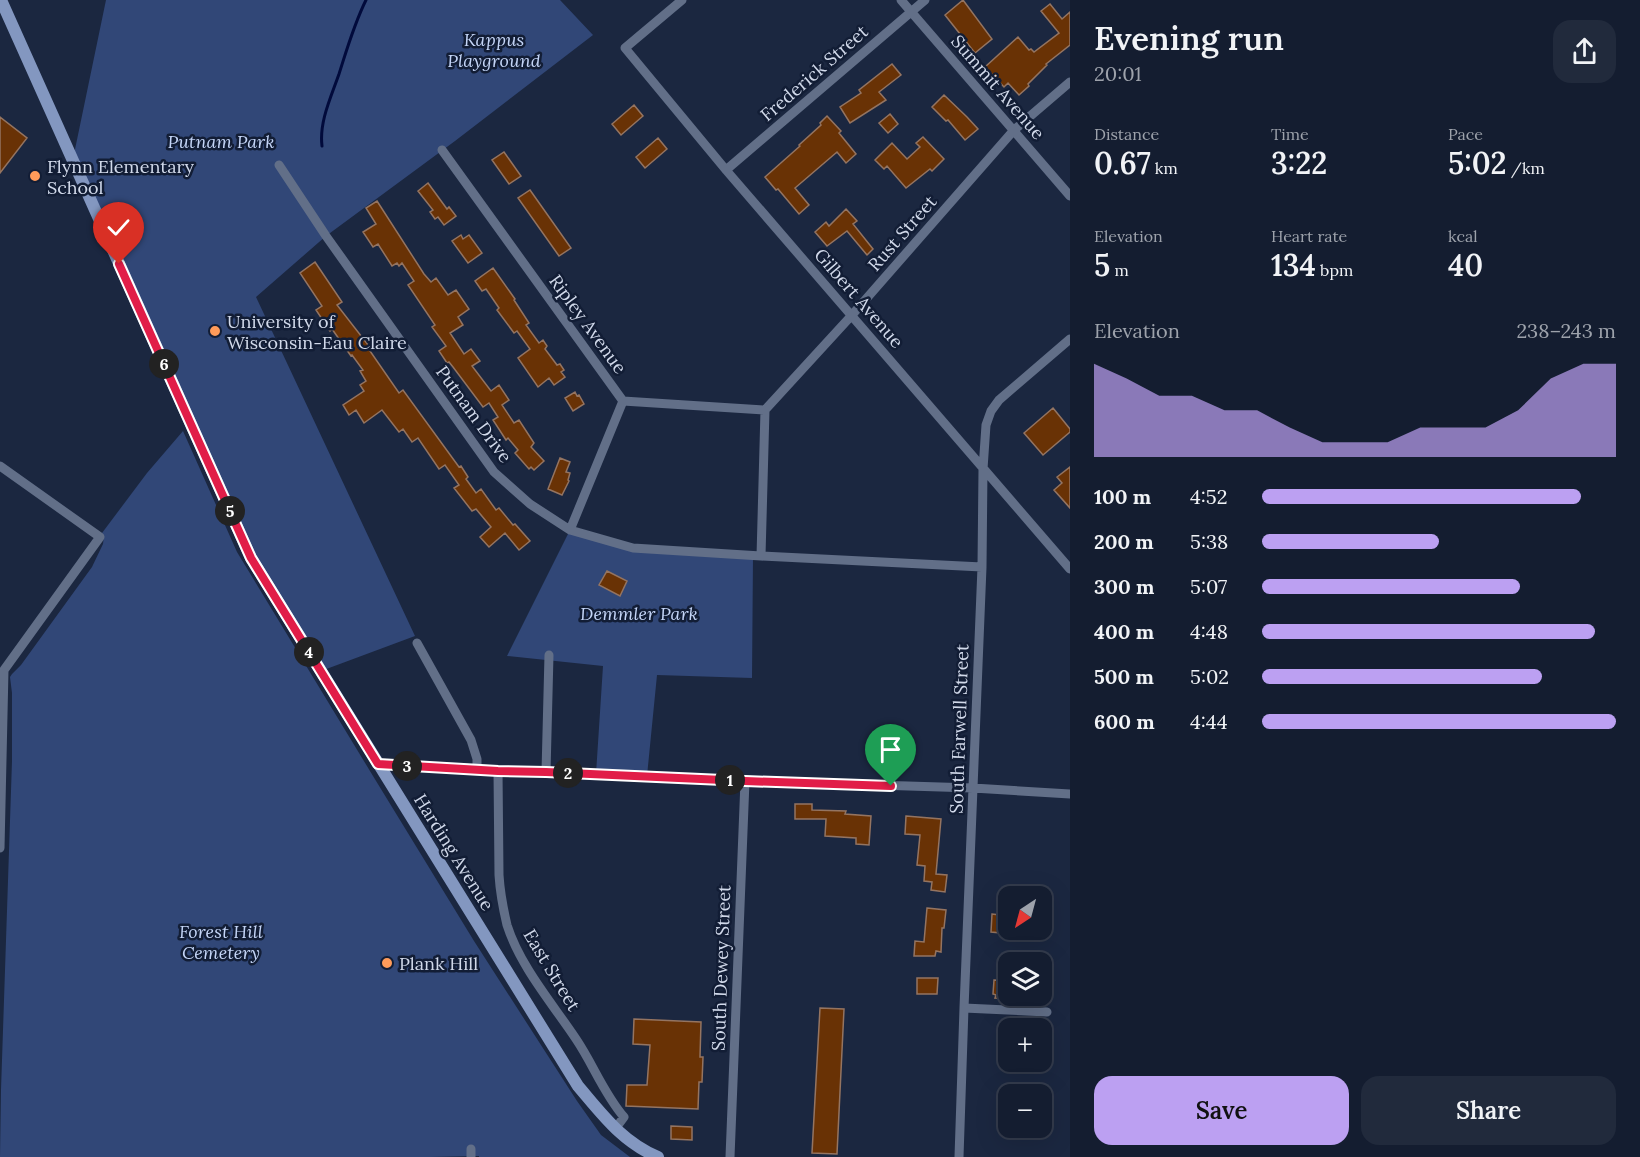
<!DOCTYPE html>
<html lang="en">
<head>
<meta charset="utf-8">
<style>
  body { margin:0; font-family:Lora,serif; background:#212a3c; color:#f1f3f6; height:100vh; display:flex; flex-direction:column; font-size:22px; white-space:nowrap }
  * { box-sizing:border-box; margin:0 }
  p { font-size:20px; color:#9da2ab }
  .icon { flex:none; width:33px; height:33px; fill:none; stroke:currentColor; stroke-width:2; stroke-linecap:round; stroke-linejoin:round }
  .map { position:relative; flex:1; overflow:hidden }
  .side { display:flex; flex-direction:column; background:#141d30; width:570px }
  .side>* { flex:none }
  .needle { width:39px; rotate:216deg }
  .controls { position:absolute; left:998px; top:886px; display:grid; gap:12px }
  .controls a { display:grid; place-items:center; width:54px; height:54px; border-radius:12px; background:#141d30; box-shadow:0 6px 24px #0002,0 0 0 2px #333b4c; font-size:30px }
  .pin { position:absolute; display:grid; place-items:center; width:51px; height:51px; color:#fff; margin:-62px -26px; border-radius:50% 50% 50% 0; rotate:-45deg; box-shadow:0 0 6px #0007 }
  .pin .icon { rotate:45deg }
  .km { position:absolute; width:30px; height:30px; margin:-15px; border-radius:50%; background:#222; color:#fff; font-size:16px; line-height:30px; text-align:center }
  .round { display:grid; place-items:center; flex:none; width:63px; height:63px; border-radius:18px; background:#212a3c }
  .overview { display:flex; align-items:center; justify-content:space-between; height:102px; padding:0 24px }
  h1 { font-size:33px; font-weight:600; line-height:45px }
  .metrics { display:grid; grid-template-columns:repeat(3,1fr); gap:9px; height:102px; padding:6px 24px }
  .metrics div { display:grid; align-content:center }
  .metrics b { font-size:30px; font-weight:600 }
  .metrics small { font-size:16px; font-weight:400 }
  .metrics p { font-size:16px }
  .chart { height:168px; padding:12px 24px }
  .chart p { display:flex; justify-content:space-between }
  .chart svg { width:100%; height:108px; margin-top:6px; fill:#bca0f2; opacity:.7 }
  .action { display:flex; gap:12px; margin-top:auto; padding:12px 24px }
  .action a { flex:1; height:69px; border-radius:18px; background:#bca0f2; color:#111; font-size:24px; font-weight:600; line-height:69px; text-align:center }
  .action a+a { background:#212a3c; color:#f1f3f6 }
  ul { padding:0 24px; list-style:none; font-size:20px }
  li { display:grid; grid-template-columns:96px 72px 1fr; align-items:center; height:45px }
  li i { height:15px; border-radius:8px; background:#bca0f2 }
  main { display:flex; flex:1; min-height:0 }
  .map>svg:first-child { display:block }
  .green { fill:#314777 }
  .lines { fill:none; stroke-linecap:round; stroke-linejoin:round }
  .stream { stroke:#010a3b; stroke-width:3 }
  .building { fill:#693205; stroke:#947461; stroke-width:1.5 }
  .minor { stroke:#626f88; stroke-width:9 }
  .secondary { stroke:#8397c0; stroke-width:12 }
  .route-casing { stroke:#fff; stroke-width:12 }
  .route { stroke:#e11d48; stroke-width:8 }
  .poi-dot { fill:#ff9b5a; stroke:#121d35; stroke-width:2 }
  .labels { text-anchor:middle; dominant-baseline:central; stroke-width:5; stroke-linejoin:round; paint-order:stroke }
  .park-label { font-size:18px; font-style:italic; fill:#c4d5f7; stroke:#121d35 }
  .street-label { font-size:18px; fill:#d1d9ea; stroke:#121d35 }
  .poi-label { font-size:18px; fill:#d1d9ea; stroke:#121d35; text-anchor:start }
</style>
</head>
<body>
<main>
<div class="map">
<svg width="1070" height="1157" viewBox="0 0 1070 1157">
  <rect width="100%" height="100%" fill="#1b2740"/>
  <path class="green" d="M106 0H560L593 35 455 141 326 236 256 297 415 636 321 671 251 558 73 159Z
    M183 431 237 552 373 776 474 941 577 1101 601 1135 630 1157H479V1156L430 1157H0L1 1090 12 761V693L10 677 12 674 21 665 92 567 103 544 104 536 102 533 147 473Z
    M570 530 633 548 753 556 752 678 657 675 647 776 596 774 603 666 507 656Z"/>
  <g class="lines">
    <path class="stream" d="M322 146C319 122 331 97 339 74 347 49 354 24 366 0"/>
  </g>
  <path class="building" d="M963 0 992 39 975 53 945 15Z
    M1050 4 1062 19 1070 12V45L1046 64 1047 65 1028 84 1029 86 1019 95 1008 83 1004 87 985 67 1018 37 1029 50 1031 49 1034 52 1059 33 1041 11Z
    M892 64 901 75 879 92 886 100 850 123 840 107 861 93 859 90Z
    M944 95 967 117 978 129 965 140 948 120 946 121 932 107Z
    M634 105 643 116 621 135 612 124Z
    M890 114 898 124 888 133 879 123Z
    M827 116 841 131 839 133 856 154 846 163 837 152 795 188 809 205 799 214 778 189 776 190 765 177 800 146 799 145 821 125 820 123Z
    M0 117 27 138 0 173Z
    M923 137 944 159 932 171 930 169 906 188 887 166 884 169 875 160 892 143 907 159 920 147 916 143Z
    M658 138 667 149 645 168 636 157Z
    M504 152 521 176 509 184 492 160Z
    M428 183 447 209 449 207 456 216 444 225 438 217 435 219 430 212 433 210 418 191Z
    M530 190 571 248 559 256 518 198Z
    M377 201 424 274 431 282 436 278 448 295 456 290 469 309 458 317 463 325 450 333 464 354 471 349 480 361 472 366 491 391 499 385 509 400 502 405 514 423 519 420 534 443 531 447 544 461 534 470 531 467 529 469 515 453 518 450 508 438 506 440 493 420 498 417 489 403 483 407 453 367 449 362 447 363 439 351 446 346 432 327 435 325 408 285 414 281 402 263 399 266 397 263 392 266 378 244 373 247 363 232 376 224 366 208Z
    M846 209 857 221 853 224 873 249 867 255 847 231 827 246 815 232 826 222 829 226Z
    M461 235 463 239 469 235 482 253 468 263 452 241Z
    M315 262 342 302 337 305 372 350 370 351 399 393 403 390 459 467 461 466 468 477 466 479 476 493 481 489 496 510 499 508 513 525 515 524 530 541 519 550 505 533 489 547 480 537 491 527 476 509 472 511 454 488 459 485 445 465 439 469 418 438 412 442 403 429 399 432 382 410 364 423 356 410 349 415 343 405 364 391 360 385 366 381 360 371 363 370 352 355 351 356 332 329 330 331 316 310 322 306 300 273Z
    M493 268 515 299 514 300 529 323 526 325 539 343 543 340 547 346 545 349 557 365 560 364 564 370 561 372 565 377 554 385 549 378 538 387 518 358 530 349 517 331 514 333 497 310 499 308 486 289 482 291 475 281Z
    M575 392 577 396 579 395 584 404 573 411 565 398Z
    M1053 408 1070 429V432L1043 455 1024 433Z
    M560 458 570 462 566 472 570 473 568 480 569 481 562 495 548 489Z
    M1070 467V508L1054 490 1062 483 1057 477Z
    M607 571 627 581 620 596 599 585Z
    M795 804H812V810L846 811 845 814 871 816 869 845 856 844V838L825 836 826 819H795Z
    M906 816 941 819 936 874 947 875 945 892 931 890 932 882 924 881 925 866 917 865 920 835 905 834Z
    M927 908 946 910 944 928H942L941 952 936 951 935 956H914L915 941 924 942Z
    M992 914 1008 916V930H1036L1035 940 1000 936 1001 933 991 932Z
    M917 978H938L937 994H917Z
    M994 980 1008 981V999L995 998 996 995 993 994Z
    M820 1008 844 1009 837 1154 812 1153Z
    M634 1019 701 1022 700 1057H703L702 1082H699L698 1109 626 1106 627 1085H647L650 1045 633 1044Z
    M671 1126 692 1127V1140L671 1139Z"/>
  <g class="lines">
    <path class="minor" d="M682 0 625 48 726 170 1070 569
      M901 0 1070 196
      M442 150 623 401 765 410
      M279 165 326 236 494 472 530 504 570 530 633 548 761 556 982 567
      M726 170 925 0
      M0 466 100 537 4 670
      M570 530 623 401
      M761 556 765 410 852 315 1014 130 1070 82
      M417 643 471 740 477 759V770
      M378 764 498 771 546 772 745 781 973 788 1070 794
      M498 771 499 875C500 891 503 908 507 925 520 966 552 1003 576 1039 593 1064 604 1094 624 1117L615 1129
      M546 772 549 655
      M0 848 4 670
      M964 1008 1047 1012
      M471 1157V1149
      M730 1157 745 781
      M959 1157 964 1008 982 567 983 469 986 425 991 411 999 400 1070 339"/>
    <path class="secondary" d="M1 0 251 558 578 1086C602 1114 622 1142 658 1157"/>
  </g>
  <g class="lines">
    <defs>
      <path id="route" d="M119 264 251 558 378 764 498 771 546 772 745 781 891 786"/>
    </defs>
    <use href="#route" class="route-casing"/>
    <use href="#route" class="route"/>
  </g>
  <g class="poi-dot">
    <circle cx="35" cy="176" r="6"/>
    <circle cx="215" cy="331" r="6"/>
    <circle cx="387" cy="963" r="6"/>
  </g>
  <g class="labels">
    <g class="park-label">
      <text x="494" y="39">Kappus<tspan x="494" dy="21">Playground</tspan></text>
      <text x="221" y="141">Putnam Park</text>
      <text x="639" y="613">Demmler Park</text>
      <text x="221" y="931">Forest Hill<tspan x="221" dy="21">Cemetery</tspan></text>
    </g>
    <g class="street-label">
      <text transform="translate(814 73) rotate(-41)">Frederick Street</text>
      <text transform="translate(998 87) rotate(49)">Summit Avenue</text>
      <text transform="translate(902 233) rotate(-49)">Rust Street</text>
      <text transform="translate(859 298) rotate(49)">Gilbert Avenue</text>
      <text transform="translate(588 324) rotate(54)">Ripley Avenue</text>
      <text transform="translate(474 414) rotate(54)">Putnam Drive</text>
      <text transform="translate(959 729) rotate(-88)">South Farwell Street</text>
      <text transform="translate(454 852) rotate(58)">Harding Avenue</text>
      <text transform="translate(721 968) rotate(-88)">South Dewey Street</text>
      <text transform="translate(552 970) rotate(59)">East Street</text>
    </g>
    <g class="poi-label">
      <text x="47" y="166">Flynn Elementary<tspan x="47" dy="21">School</tspan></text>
      <text x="227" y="321">University of<tspan x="227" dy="21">Wisconsin-Eau Claire</tspan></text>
      <text x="399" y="963">Plank Hill</text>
    </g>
  </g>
</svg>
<div class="controls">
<a><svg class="needle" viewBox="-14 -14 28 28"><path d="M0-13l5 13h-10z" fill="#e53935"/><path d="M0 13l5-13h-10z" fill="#9da2ab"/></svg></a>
<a><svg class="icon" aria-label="layers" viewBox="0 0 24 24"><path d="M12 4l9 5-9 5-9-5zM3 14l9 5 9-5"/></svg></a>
<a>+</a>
<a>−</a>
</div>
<div class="pin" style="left:891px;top:786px;background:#1e9e55"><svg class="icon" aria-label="arrive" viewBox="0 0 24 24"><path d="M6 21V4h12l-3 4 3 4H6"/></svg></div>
<div class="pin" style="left:119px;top:264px;background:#d93025"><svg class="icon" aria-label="check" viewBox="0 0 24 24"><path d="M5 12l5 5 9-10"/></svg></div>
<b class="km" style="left:730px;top:780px">1</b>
<b class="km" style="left:568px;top:773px">2</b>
<b class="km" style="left:407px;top:766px">3</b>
<b class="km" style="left:309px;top:652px">4</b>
<b class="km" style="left:230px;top:511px">5</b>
<b class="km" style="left:164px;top:364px">6</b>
</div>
<section class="side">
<div class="overview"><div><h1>Evening run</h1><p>20:01</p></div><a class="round"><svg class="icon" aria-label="share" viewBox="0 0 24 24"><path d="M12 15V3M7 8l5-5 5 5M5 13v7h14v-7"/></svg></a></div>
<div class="metrics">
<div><p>Distance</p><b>0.67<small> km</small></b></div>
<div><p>Time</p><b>3:22</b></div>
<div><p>Pace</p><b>5:02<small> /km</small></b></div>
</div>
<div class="metrics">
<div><p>Elevation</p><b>5<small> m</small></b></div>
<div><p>Heart rate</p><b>134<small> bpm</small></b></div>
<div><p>kcal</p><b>40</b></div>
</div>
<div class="chart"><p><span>Elevation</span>238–243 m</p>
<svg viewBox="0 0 160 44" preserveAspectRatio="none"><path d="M0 44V6L10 12L20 19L30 19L40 25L50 25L60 32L70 38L80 38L90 38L100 32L110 32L120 32L130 25L140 12L150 6L160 6V44z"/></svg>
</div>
<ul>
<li><b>100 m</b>4:52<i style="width:90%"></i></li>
<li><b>200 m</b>5:38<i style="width:50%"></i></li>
<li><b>300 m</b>5:07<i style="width:73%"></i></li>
<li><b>400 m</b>4:48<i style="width:94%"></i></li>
<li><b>500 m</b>5:02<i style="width:79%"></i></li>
<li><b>600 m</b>4:44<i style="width:100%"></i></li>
</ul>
<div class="action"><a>Save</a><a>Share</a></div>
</section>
</main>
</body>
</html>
